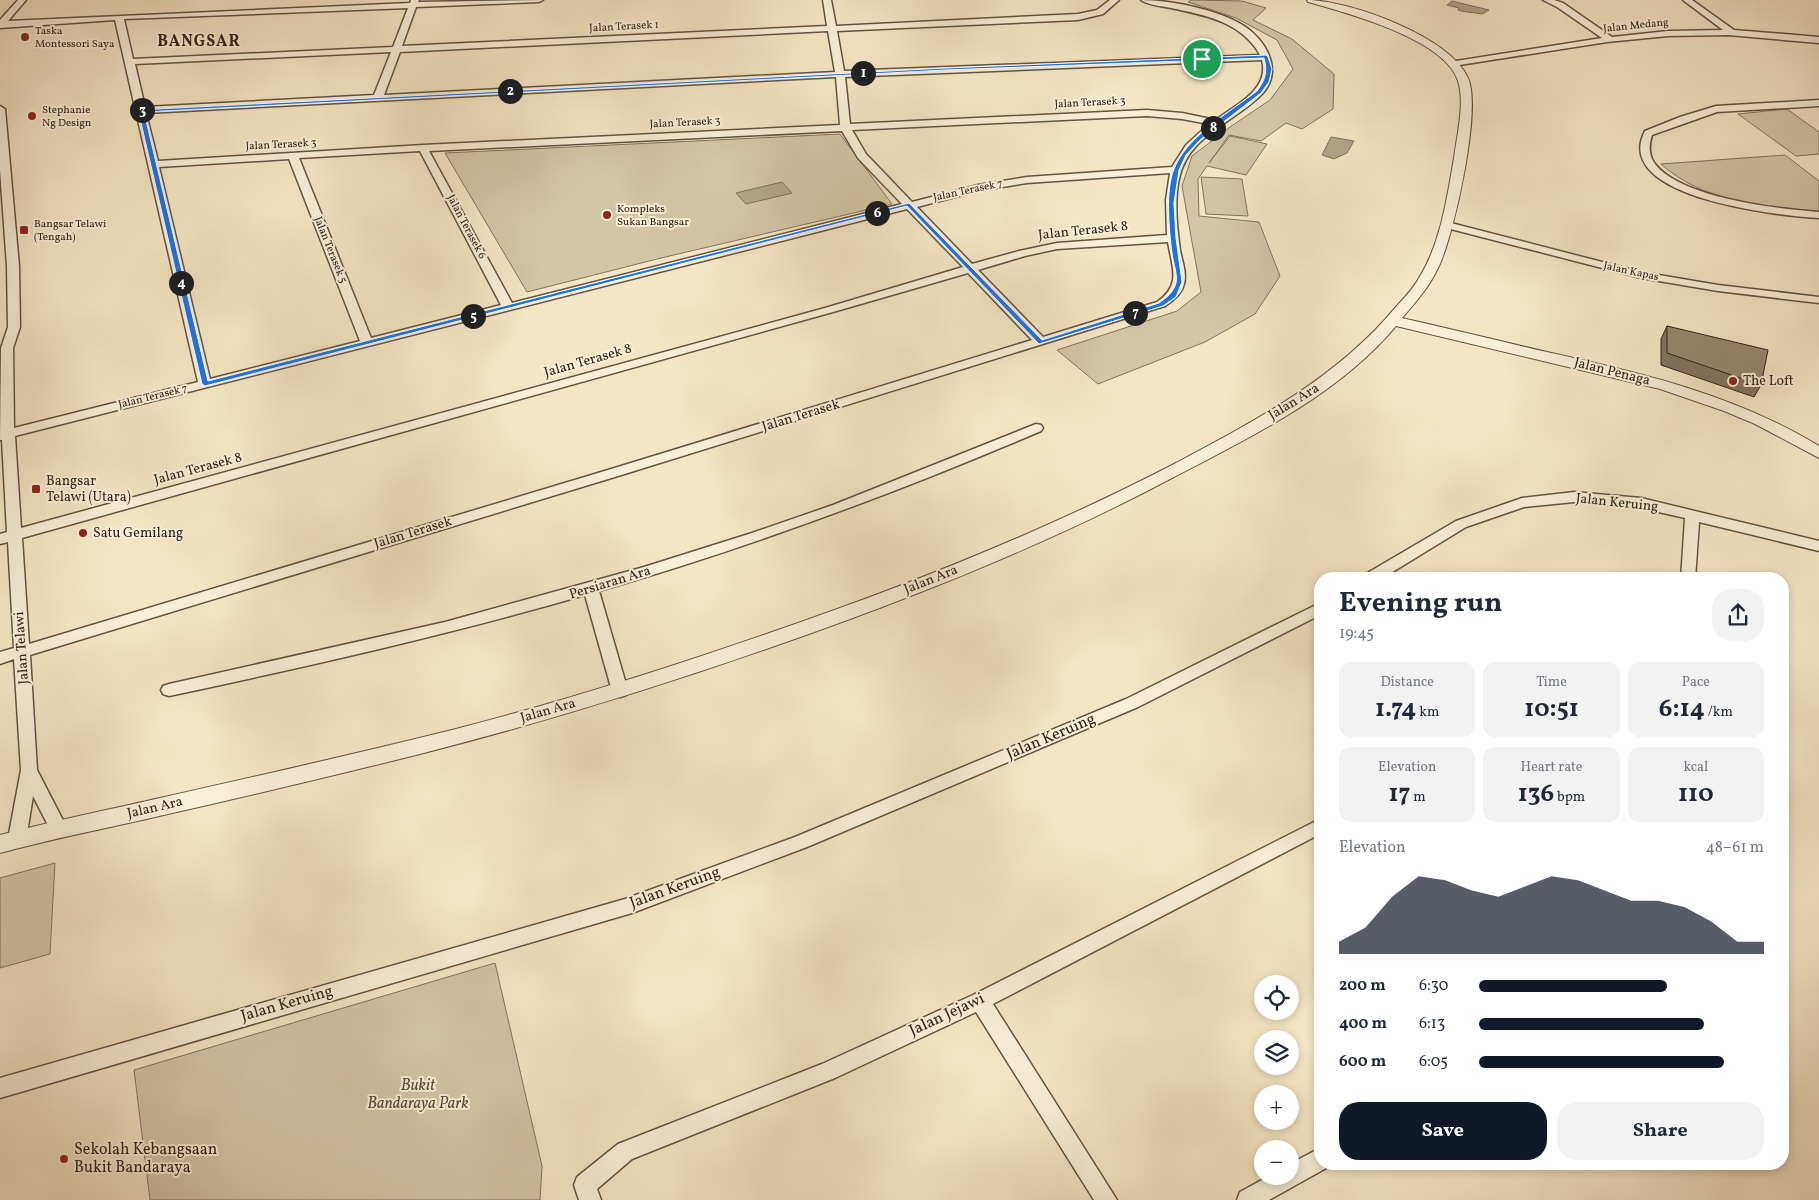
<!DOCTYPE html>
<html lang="en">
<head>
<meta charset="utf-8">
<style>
  body { margin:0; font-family:Vollkorn,serif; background:#f2f2f3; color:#1f2937; height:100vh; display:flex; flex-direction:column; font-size:19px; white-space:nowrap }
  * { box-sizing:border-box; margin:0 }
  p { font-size:16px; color:#747a83 }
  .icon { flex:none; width:28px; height:28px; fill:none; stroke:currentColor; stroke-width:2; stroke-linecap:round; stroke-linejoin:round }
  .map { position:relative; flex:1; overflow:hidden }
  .drawer { position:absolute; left:1314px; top:572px; width:475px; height:598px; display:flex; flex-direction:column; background:#fff; border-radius:20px; box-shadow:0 2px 8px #0003 }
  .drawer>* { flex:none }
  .controls { position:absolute; left:1254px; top:975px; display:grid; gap:10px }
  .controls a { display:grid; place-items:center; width:45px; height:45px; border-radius:50%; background:#fff; box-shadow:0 2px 8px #0003; font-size:25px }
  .pin { position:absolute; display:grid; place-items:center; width:42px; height:42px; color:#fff; margin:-21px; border:2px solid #fff; border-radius:50%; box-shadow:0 1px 5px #0007 }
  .km { position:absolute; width:25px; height:25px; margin:-12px; border-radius:50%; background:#222; color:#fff; font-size:14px; line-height:25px; text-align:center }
  .round { display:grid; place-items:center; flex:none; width:52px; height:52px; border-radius:20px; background:#f2f2f3 }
  .overview { display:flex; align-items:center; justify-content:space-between; height:85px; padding:0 25px }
  h1 { font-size:28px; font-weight:700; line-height:38px }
  .stats { display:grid; grid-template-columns:repeat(3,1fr); gap:8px; height:85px; padding:5px 25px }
  .stats div { display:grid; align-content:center; border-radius:12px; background:#f2f2f3; text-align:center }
  .stats b { font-size:25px; font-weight:700 }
  .stats small { font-size:14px; font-weight:400 }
  .stats p { font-size:14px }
  .chart { height:140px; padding:10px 25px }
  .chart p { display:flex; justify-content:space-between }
  .chart svg { width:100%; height:90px; margin-top:5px; fill:#111827; opacity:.7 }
  .cta { display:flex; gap:10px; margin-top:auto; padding:10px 25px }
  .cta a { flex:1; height:58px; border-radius:20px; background:#111827; color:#fff; font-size:20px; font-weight:700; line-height:58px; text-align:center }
  .cta a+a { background:#f2f2f3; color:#1f2937 }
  ul { padding:0 25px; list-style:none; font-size:16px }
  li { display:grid; grid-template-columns:80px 60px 1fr; align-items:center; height:38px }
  li i { height:12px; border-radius:6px; background:#111827 }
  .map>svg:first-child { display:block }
  .green { fill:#d3c5a7; stroke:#827460 }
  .water { fill:#b2a48a; stroke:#7e705d }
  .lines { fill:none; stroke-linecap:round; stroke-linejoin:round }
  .minor-casing { stroke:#625444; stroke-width:3 }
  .tertiary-casing { stroke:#625444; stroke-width:2 }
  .minor { fill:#f8efd9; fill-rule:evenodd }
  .tertiary { fill:#f8efd9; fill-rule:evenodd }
  .wall { fill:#817562; stroke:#31231a }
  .building { fill:#968872; stroke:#31231a }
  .route { fill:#1a73e8; stroke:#fff; fill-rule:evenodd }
  .poi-dot { fill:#8f2418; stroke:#f8efd9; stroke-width:2 }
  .labels { text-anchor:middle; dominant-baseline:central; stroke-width:4; stroke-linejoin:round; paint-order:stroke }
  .far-street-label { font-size:11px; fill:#31231a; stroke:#f8efd9 }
  .far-poi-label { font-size:11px; fill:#31231a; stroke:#f8efd9; text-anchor:start }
  .street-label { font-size:14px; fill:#31231a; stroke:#f8efd9 }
  .poi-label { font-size:14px; fill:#31231a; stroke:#f8efd9; text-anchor:start }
  .far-district-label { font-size:16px; font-weight:bold; letter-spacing:1px; fill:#31231a; stroke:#f8efd9 }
  .near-street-label { font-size:16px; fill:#31231a; stroke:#f8efd9 }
  .near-park-label { font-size:16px; font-style:italic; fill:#5a4c3d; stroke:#f8efd9 }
  .near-poi-label { font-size:16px; fill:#31231a; stroke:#f8efd9; text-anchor:start }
</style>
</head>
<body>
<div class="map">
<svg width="1819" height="1200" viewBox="0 0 1819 1200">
  <rect width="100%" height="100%" fill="#f4e6c4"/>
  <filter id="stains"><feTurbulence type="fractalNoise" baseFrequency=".004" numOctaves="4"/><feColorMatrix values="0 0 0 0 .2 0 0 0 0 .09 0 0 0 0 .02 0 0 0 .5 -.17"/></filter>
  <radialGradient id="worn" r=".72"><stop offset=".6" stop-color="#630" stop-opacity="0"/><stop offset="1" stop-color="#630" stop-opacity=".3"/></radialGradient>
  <path class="green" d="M1191 0 1242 1 1266 8 1253 20 1292 39 1334 74 1333 109 1302 129 1286 123 1261 141 1229 135 1209 163 1230 136 1267 144 1246 175 1207 166 1198 179 1199 216 1259 222 1280 276 1255 314 1205 342 1098 384 1057 350 1177 311 1201 292 1182 186 1192 156 1230 127 1270 100 1293 69 1277 40 1236 18 1188 2Z
    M1787 109 1819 132V154L1796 156 1738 114Z
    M840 134 892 204 661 258 527 292 445 153Z
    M1785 155 1819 181V211C1765 208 1703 202 1661 164Z
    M1201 177 1242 179 1248 216 1206 214Z
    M55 863 50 954 0 968V878Z
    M495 963 542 1166 540 1200H150L134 1070Z"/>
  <path class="water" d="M1452 1 1489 10 1482 14C1474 12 1466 13 1458 10L1459 8 1447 5Z
    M1331 137 1354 141 1347 153 1334 159 1322 155Z
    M782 182 792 193 746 204 736 193Z"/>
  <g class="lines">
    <defs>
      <path id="minor" d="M18 0H26L8 21 410 3 411 0H419L418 2 543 0 539 2 416 7 402 46 827 26 823 0H831L836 26 1078 14 1097 10 1110 0H1119L1103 14 1078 20 837 31 844 71 1260 55C1242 22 1205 15 1171 8 1161 6 1148 5 1141 0 1171 0 1229 11 1252 32 1270 48 1281 74 1262 94 1234 123 1188 135 1179 179 1174 202 1177 227 1180 250 1182 261 1187 273 1184 284 1182 294 1173 301 1165 306L618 476 30 655 37 770 68 830 65 835 59 837 53 835 33 796 26 839 23 844 17 846 11 844 8 839 21 770 14 659 0 664V652L14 648 8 542 0 544V534L7 532 2 440H0L1 348 8 327 7 266 0 170V106L5 109 19 266 20 327 13 348 14 428 198 382 115 20 0 28V20ZM408 8 393 47 133 59 124 19ZM828 31 835 72 384 95 400 52ZM391 52 374 95 145 107 135 64ZM1262 60C1270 90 1235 105 1216 120L1182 113 1147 110 850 124 845 77ZM836 77 840 125 423 145 158 161 146 113ZM1147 116 1182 119 1209 124 1186 145 1172 167 1027 177 978 185 912 202 866 154 852 130ZM842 131 858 158 902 204 512 303 429 151ZM420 151 501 305 371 338 299 158ZM289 159 360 341 210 379 159 167ZM1170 173 1166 200 1167 235 1057 243 1019 251 972 264 917 207 978 191 1027 183ZM907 209 963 267 825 308 21 528 15 436ZM1168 242C1172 267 1182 285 1157 302L1043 337 978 270 1025 256 1057 249ZM968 273 1032 340 608 470 29 644 22 538 833 312Z
        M1543 0H1554L1563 3 1612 37 1668 31 1723 30 1683 0H1692L1734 30 1819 37V43L1728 35 1668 36 1607 42 1453 66 1452 64 1456 61 1602 38 1557 7Z
        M1819 100V106L1717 112 1652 135C1649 145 1648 155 1655 164 1681 198 1778 209 1819 212V218C1781 216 1610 198 1645 131L1680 117 1716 106Z
        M1447 222 1641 272 1718 285 1819 297V303L1718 291 1641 278 1443 227 1442 225Z
        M1036 424 1041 425 1043 428 1041 431C896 493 750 547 599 591L628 691 626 695 620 697 614 695 612 691 585 595C448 635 309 666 169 696L163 694 161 690 163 686 169 684 445 622 644 567 752 533 833 505Z
        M1574 492 1641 498 1819 541V551L1699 522 1695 579H1681L1685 518 1641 508 1574 502 1524 507 1466 527 1381 579H1362L1364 575 1456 521 1522 498Z
        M1320 603V615L1138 707 807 847 632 913 0 1098V1078L625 899 795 837 1126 699Z
        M1320 819V834L993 1004 1117 1200H1094L976 1012 835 1078 632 1159 597 1189 601 1200H579L574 1185 577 1177 618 1144 822 1064 973 995Z
        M1320 1148V1164H1329L1328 1167 1269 1200H1237L1240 1192 1269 1176H1290V1164Z"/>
      <path id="tertiary" d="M1307 0C1349 0 1451 37 1468 78 1482 109 1454 234 1439 266 1430 286 1416 302 1402 318 1451 329 1499 341 1547 352 1642 373 1735 395 1819 446V458L1755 424 1724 411 1660 389 1396 326C1338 395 1251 437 1172 478 1050 543 920 595 789 641 668 684 545 722 420 754 332 776 243 797 155 817 103 829 51 839 0 853V835C53 821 107 810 160 798 258 776 355 754 452 730 561 702 669 668 775 631 912 584 1047 530 1176 463 1255 421 1337 378 1395 308 1404 298 1413 289 1419 278 1441 243 1447 197 1454 158 1457 134 1465 104 1458 81 1445 39 1347 13 1308 2Z"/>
    </defs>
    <use href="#minor" class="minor-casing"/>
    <use href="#tertiary" class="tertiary-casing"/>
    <use href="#minor" class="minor"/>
    <use href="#tertiary" class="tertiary"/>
  </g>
  <path class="wall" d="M1667 326 1761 385 1754 397 1661 365V339Z"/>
  <path class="building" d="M1667 326 1768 350 1761 385 1667 353Z"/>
  <path class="route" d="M1266 55 1268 57 1272 69 1269 82 1261 93 1200 140 1186 155 1179 170 1174 203 1176 238 1182 282 1176 297 1163 306 1039 344 907 206 205 386 202 384 138 110 946 68ZM1264 58C1268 72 1265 80 1257 91 1231 111 1186 137 1174 169 1165 191 1169 229 1172 253 1173 262 1178 275 1176 283 1173 293 1167 297 1159 303L1042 340 909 203 208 381 144 112 946 70Z"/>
  <g class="poi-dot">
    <circle cx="25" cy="37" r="5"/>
    <circle cx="32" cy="116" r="5"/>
    <circle cx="607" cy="215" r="5"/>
    <rect x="19" y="225" width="10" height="10" rx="2.5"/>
    <circle cx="1733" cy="381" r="5"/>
    <rect x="31" y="484" width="10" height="10" rx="2.5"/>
    <circle cx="83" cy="533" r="5"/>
    <circle cx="64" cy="1159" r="5"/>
  </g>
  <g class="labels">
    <g class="far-street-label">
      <text transform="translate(1636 26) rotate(-6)">Jalan Medang</text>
      <text transform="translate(624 27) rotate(-3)">Jalan Terasek 1</text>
      <text transform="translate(1090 103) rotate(-3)">Jalan Terasek 3</text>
      <text transform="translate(685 123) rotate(-3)">Jalan Terasek 3</text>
      <text transform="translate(281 145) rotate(-3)">Jalan Terasek 3</text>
      <text transform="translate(968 191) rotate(-12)">Jalan Terasek 7</text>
      <text transform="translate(466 227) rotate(62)">Jalan Terasek 6</text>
      <text transform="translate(330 250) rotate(68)">Jalan Terasek 5</text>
      <text transform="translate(1631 272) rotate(12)">Jalan Kapas</text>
      <text transform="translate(153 397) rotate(-14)">Jalan Terasek 7</text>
    </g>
    <g class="far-poi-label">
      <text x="35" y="31">Taska<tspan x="35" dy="13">Montessori Saya</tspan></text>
      <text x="42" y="110">Stephanie<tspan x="42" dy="13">Ng Design</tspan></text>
      <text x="617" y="209">Kompleks<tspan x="617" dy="13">Sukan Bangsar</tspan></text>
      <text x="34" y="224">Bangsar Telawi<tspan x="34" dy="13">(Tengah)</tspan></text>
    </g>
    <g class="street-label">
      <text transform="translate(1083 231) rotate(-6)">Jalan Terasek 8</text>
      <text transform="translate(588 361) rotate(-16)">Jalan Terasek 8</text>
      <text transform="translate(1612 372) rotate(14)">Jalan Penaga</text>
      <text transform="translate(1294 402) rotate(-32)">Jalan Ara</text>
      <text transform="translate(801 416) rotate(-17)">Jalan Terasek</text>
      <text transform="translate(198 469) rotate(-15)">Jalan Terasek 8</text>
      <text transform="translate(1617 503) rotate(6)">Jalan Keruing</text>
      <text transform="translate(413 533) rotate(-17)">Jalan Terasek</text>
      <text transform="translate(931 580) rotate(-22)">Jalan Ara</text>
      <text transform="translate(610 583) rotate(-17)">Persiaran Ara</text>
      <text transform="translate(22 648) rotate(-94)">Jalan Telawi</text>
      <text transform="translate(548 711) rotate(-16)">Jalan Ara</text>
      <text transform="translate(155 808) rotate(-13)">Jalan Ara</text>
    </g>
    <g class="poi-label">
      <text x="1743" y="381">The Loft</text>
      <text x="46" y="481">Bangsar<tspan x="46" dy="16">Telawi (Utara)</tspan></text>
      <text x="93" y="533">Satu Gemilang</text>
    </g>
    <g class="far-district-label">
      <text x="199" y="42">BANGSAR</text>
    </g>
    <g class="near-street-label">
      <text transform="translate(1051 737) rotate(-23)">Jalan Keruing</text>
      <text transform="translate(675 888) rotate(-20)">Jalan Keruing</text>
      <text transform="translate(287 1004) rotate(-16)">Jalan Keruing</text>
      <text transform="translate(947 1015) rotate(-25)">Jalan Jejawi</text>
    </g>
    <g class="near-park-label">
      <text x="418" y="1086">Bukit<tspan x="418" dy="18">Bandaraya Park</tspan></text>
    </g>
    <g class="near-poi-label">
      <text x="74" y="1150">Sekolah Kebangsaan<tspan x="74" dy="18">Bukit Bandaraya</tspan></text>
    </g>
  </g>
  <rect width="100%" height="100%" filter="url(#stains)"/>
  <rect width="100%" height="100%" fill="url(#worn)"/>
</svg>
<div class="controls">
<a><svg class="icon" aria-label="locate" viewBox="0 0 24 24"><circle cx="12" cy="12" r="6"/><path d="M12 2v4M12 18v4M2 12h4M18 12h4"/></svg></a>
<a><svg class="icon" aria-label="layers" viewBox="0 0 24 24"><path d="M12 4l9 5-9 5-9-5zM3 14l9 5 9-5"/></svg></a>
<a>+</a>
<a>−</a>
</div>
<div class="pin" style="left:1202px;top:59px;background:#1e9e55"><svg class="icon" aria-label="arrive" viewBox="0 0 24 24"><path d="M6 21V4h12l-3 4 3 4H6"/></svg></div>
<b class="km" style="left:863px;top:73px">1</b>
<b class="km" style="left:510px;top:91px">2</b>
<b class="km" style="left:142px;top:110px">3</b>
<b class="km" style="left:181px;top:283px">4</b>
<b class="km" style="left:473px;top:316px">5</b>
<b class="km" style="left:877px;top:213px">6</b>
<b class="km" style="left:1135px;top:313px">7</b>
<b class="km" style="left:1213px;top:128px">8</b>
<section class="drawer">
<div class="overview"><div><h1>Evening run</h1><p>19:45</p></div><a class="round"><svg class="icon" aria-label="share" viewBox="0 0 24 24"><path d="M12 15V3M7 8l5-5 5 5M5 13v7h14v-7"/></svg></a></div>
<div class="stats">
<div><p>Distance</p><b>1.74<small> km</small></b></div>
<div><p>Time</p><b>10:51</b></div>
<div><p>Pace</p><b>6:14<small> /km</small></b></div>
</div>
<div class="stats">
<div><p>Elevation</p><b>17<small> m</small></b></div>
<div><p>Heart rate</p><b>136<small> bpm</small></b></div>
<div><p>kcal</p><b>110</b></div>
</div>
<div class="chart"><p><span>Elevation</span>48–61 m</p>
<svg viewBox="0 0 160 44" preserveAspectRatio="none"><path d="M0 44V38L10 31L20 16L30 6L40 8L50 13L60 16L70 11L80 6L90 8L100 13L110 18L120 18L130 21L140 28L150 38L160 38V44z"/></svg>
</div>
<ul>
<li><b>200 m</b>6:30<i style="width:66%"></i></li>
<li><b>400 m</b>6:13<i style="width:79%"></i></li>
<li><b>600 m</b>6:05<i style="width:86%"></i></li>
</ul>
<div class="cta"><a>Save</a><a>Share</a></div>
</section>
</div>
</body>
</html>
